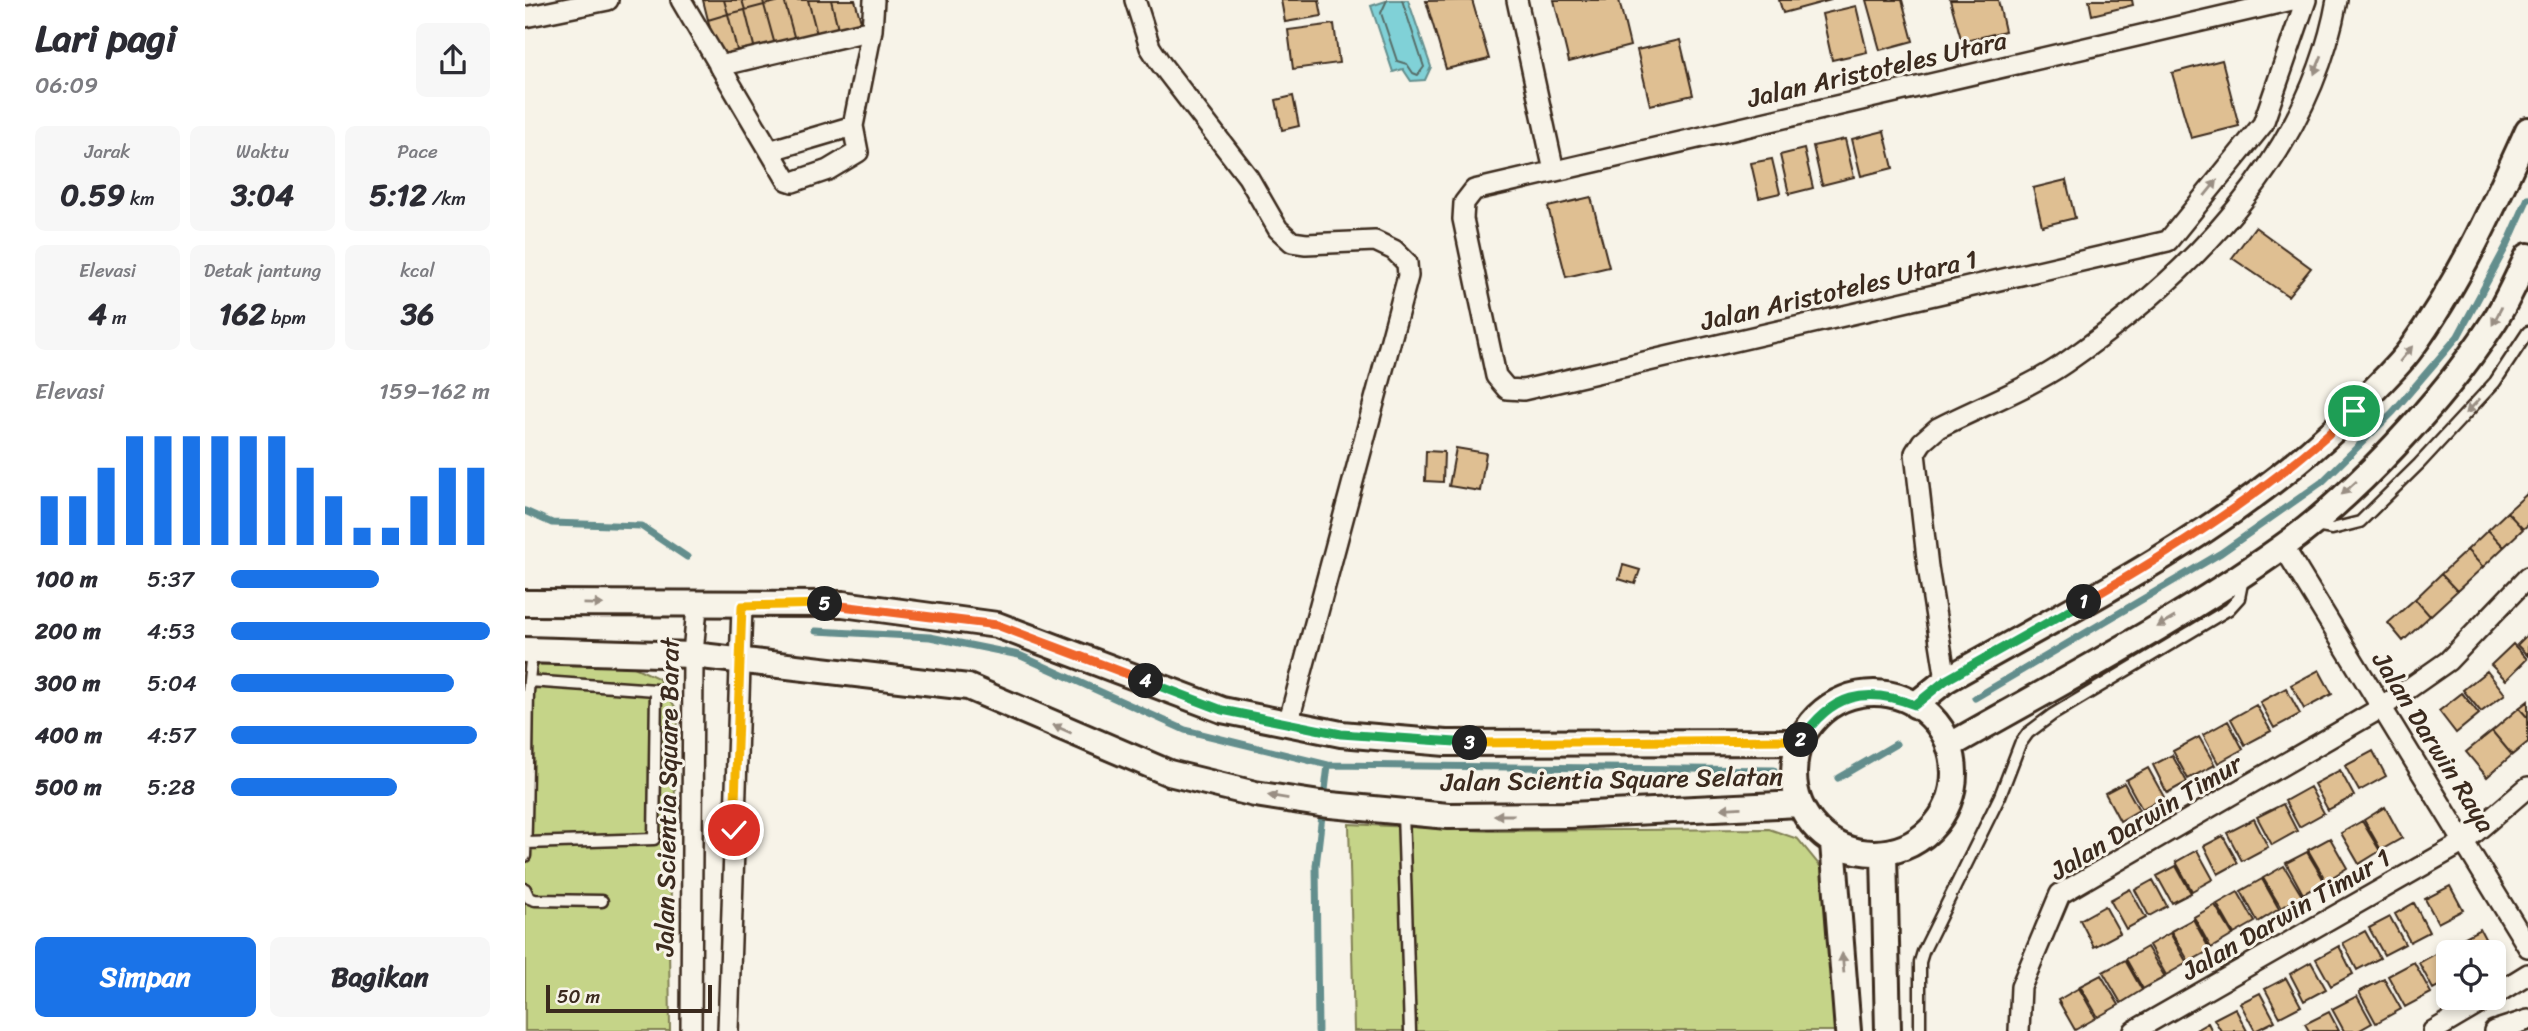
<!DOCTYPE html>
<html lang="id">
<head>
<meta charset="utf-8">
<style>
  body { margin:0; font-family:Sriracha,sans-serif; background:#f7f7f7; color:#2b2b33; height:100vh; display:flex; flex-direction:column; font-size:26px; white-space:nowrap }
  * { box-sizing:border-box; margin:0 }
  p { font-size:23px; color:#7c7c81 }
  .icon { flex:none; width:38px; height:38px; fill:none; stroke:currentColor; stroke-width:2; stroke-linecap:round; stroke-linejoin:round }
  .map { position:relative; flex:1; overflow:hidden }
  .side { display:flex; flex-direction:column; background:#fff; width:525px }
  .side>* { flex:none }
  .tools { position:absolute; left:1911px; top:940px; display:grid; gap:14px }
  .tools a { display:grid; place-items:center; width:70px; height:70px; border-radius:10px; background:#fff; box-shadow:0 4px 10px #0003; font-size:35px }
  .scale { position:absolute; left:21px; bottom:18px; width:166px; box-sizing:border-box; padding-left:7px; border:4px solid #3b2a1e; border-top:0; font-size:19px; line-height:24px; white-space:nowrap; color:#3b2a1e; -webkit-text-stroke:5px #f7f3e8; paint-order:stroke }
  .pin { position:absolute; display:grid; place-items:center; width:60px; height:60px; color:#fff; margin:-30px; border:4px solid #fff; border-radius:50%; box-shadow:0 2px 7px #0007 }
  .km { position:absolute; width:35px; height:35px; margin:-18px; border-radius:50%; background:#222; color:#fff; font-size:19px; line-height:35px; text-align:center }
  .round { display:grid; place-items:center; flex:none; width:74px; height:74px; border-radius:10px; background:#f7f7f7 }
  .head { display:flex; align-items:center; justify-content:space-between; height:119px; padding:0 35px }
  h1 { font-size:38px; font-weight:800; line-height:52px }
  .stats { display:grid; grid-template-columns:repeat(3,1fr); gap:10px; height:119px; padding:7px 35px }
  .stats div { display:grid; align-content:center; border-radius:10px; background:#f7f7f7; text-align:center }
  .stats b { font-size:30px; font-weight:800 }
  .stats small { font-size:19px; font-weight:400 }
  .stats p { font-size:19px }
  .chart { height:196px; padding:14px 35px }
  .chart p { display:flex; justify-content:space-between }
  .chart svg { width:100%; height:126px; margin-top:7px; stroke:#1a73e8; stroke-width:6 }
  .action { display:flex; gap:14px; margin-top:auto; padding:14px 35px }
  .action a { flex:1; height:80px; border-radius:10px; background:#1a73e8; color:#fff; font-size:28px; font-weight:800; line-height:80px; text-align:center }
  .action a+a { background:#f7f7f7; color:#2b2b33 }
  ul { padding:0 35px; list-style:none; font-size:23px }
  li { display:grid; grid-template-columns:112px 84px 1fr; align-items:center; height:52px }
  li i { height:18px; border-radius:9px; background:#1a73e8 }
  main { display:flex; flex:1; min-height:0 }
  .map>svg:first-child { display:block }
  .green { fill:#c5d488; stroke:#807f53; stroke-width:2 }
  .water { fill:#80d1d7; stroke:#648e8d; stroke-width:2 }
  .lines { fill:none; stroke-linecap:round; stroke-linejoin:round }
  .shore { stroke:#576d68; stroke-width:2 }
  .stream { stroke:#648e8d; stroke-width:7 }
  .building { fill:#dfbf92; stroke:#3b2a1e; stroke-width:2 }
  .service-casing { stroke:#3b2a1e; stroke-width:15 }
  .minor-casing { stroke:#3b2a1e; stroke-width:24 }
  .tertiary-casing { stroke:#3b2a1e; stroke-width:30 }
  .service { stroke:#f7f3e8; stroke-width:10 }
  .minor { stroke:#f7f3e8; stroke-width:19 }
  .tertiary { stroke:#f7f3e8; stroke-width:24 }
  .oneway { fill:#998e83 }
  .split-1-casing { stroke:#fff; stroke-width:14 }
  .split-2-casing { stroke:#fff; stroke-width:14 }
  .split-3-casing { stroke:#fff; stroke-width:14 }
  .split-4-casing { stroke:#fff; stroke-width:14 }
  .split-5-casing { stroke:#fff; stroke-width:14 }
  .split-6-casing { stroke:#fff; stroke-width:14 }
  .split-1 { stroke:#f0652b; stroke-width:9 }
  .split-2 { stroke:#22a559; stroke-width:9 }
  .split-3 { stroke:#f5b400; stroke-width:9 }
  .split-4 { stroke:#22a559; stroke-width:9 }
  .split-5 { stroke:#f0652b; stroke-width:9 }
  .split-6 { stroke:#f5b400; stroke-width:9 }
  .labels { text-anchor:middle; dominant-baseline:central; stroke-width:6; stroke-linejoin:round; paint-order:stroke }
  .street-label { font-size:26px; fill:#3b2a1e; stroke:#f7f3e8 }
</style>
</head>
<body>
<main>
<section class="side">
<div class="head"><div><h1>Lari pagi</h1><p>06:09</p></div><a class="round"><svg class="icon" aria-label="share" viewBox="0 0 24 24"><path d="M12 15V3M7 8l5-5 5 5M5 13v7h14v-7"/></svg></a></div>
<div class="stats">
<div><p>Jarak</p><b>0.59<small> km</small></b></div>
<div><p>Waktu</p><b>3:04</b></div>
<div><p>Pace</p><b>5:12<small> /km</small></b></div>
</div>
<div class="stats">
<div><p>Elevasi</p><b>4<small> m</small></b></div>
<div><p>Detak jantung</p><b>162<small> bpm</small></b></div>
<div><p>kcal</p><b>36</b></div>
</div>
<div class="chart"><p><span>Elevasi</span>159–162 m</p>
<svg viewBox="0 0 160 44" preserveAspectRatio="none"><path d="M5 44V27M15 44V27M25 44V17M35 44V6M45 44V6M55 44V6M65 44V6M75 44V6M85 44V6M95 44V17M105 44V27M115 44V38M125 44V38M135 44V27M145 44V17M155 44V17"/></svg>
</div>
<ul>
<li><b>100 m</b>5:37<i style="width:57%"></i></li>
<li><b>200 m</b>4:53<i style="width:100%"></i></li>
<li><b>300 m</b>5:04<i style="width:86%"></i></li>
<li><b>400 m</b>4:57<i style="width:95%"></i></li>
<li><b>500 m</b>5:28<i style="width:64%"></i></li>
</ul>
<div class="action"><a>Simpan</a><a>Bagikan</a></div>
</section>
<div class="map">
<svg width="2003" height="1031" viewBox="0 0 2003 1031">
  <rect width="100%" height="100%" fill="#f7f3e8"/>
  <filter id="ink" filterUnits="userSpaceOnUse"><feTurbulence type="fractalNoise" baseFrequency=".0143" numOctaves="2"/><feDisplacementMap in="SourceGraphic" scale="14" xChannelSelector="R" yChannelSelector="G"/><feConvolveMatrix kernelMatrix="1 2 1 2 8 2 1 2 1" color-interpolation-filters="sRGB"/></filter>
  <g filter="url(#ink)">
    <path class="green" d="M0 664 107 666 133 678 153 712 144 941 145 1031H0Z
      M824 824 965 831 1244 829 1273 839 1304 877 1310 1031H829Z"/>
    <path class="water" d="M864 0H883L906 67 900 80 886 81 878 69 868 72 846 6Z"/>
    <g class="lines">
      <path class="shore" d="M862 0 856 13 872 61 882 64 888 73 893 75 899 67 877 0"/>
      <path class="stream" d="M0 511 27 523 116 526 162 557
        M291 631 405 637 494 655 660 730 803 765 1249 770
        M1450 698 1696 553 1797 482 1868 412 1933 336 1983 243 2003 198
        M1313 778 1371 744
        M793 1031 791 866 803 765"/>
    </g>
    <path class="building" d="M178 0H199L203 14 183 20Z
      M199 0H217L220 10 203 14Z
      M217 0H238L239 5 220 10Z
      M238 0H258L239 5Z
      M259 0 270 40 250 45 239 5Z
      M259 0H283L292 34 270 40Z
      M283 0H306L313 28 292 34Z
      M306 0H330L336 22 313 28Z
      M756 0H794L797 16 760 22Z
      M947 0 964 59 921 69 901 1Z
      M1029 0H1094L1105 46 1044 62Z
      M1254 0H1306L1258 13Z
      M1341 0H1377L1388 41 1355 50Z
      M1425 0H1473L1480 31 1437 42Z
      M1564 0H1607L1608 5 1567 15Z
      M239 5 250 45 230 50 220 10Z
      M1331 6 1342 52 1307 60 1297 14Z
      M220 10 230 50 213 54 203 14Z
      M203 14 213 54 193 59 183 20Z
      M809 24 814 63 768 69 763 30Z
      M1155 40 1168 95 1125 105 1112 50Z
      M1697 60 1714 126 1666 138 1647 73Z
      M768 96 774 126 757 130 751 100Z
      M1359 131 1368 168 1336 176 1327 139Z
      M1320 139 1329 177 1297 185 1288 146Z
      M1279 149 1288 188 1264 194 1255 155Z
      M1247 159 1255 193 1234 198 1226 163Z
      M1541 180 1550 218 1517 226 1508 188Z
      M1066 197 1084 267 1041 277 1023 207Z
      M1730 227 1786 268 1763 296 1707 258Z
      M931 448 961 453 955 491 924 486Z
      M901 451 919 452 918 482 900 481Z
      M2003 493V525L1998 529 1982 512Z
      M1982 512 1998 529 1979 547 1963 530Z
      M1963 530 1979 547 1958 567 1942 550Z
      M1942 550 1958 567 1932 591 1916 574Z
      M1098 565 1115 570 1110 584 1094 579Z
      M1916 574 1932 591 1905 616 1890 599Z
      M1890 599 1905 616 1878 641 1863 623Z
      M2003 634V656L1992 645Z
      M1988 644 2002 659 1981 680 1966 665Z
      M1794 670 1807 694 1779 709 1766 685Z
      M1962 671 1980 694 1956 712 1938 690Z
      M1761 688 1775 714 1749 728 1735 702Z
      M1937 693 1954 714 1931 733 1914 711Z
      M2003 701V718L1994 708Z
      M1731 705 1746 731 1720 745 1706 719Z
      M1994 708 2003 718V742L1987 755 1967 731Z
      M1703 721 1718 749 1693 763 1678 735Z
      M1967 731 1987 755 1962 777 1941 752Z
      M1674 737 1690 765 1663 779 1648 751Z
      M1848 751 1861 776 1834 791 1820 766Z
      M1647 755 1662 782 1642 793 1628 765Z
      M1623 768 1639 797 1617 809 1601 780Z
      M1815 770 1829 796 1803 810 1789 784Z
      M1599 783 1614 810 1595 821 1580 793Z
      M1785 787 1799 813 1774 827 1760 801Z
      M1758 804 1772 831 1747 845 1732 817Z
      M1860 807 1877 838 1856 850 1839 820Z
      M1729 819 1743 847 1717 861 1702 833Z
      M1837 821 1855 851 1834 864 1816 833Z
      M1698 836 1713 863 1693 874 1679 846Z
      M1805 838 1822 868 1801 881 1783 850Z
      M1672 850 1688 879 1667 891 1651 862Z
      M1782 852 1800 882 1778 894 1761 863Z
      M1651 866 1666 893 1647 903 1632 876Z
      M1759 866 1777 896 1756 908 1738 878Z
      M1737 879 1754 909 1733 922 1716 891Z
      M1628 880 1642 906 1624 916 1610 890Z
      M1925 886 1938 910 1913 923 1900 899Z
      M1605 889 1621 918 1601 929 1585 900Z
      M1713 892 1730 922 1709 934 1692 904Z
      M1889 903 1904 932 1885 942 1870 914Z
      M1690 905 1708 935 1686 948 1669 917Z
      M1580 906 1595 933 1569 947 1555 920Z
      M1865 917 1880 944 1859 955 1844 928Z
      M1668 919 1685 950 1664 962 1646 931Z
      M1955 929 1967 952H1928L1925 945Z
      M1840 931 1855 958 1832 970 1818 943Z
      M1645 933 1662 963 1641 975 1624 945Z
      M1814 946 1828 974 1806 986 1791 959Z
      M1622 947 1640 977 1618 989 1601 959Z
      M1921 948 1923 981 1908 989 1894 963Z
      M1600 960 1617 990 1596 1003 1578 972Z
      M1786 962 1801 989 1779 1001 1765 974Z
      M1889 962 1906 993 1880 1007 1863 976Z
      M1576 975 1594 1005 1573 1017 1555 986Z
      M1761 978 1776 1006 1755 1017 1740 989Z
      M1859 979 1876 1009 1851 1023 1834 992Z
      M1554 988 1571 1018 1550 1030 1533 1000Z
      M1735 993 1750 1021 1730 1031 1715 1003Z
      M1832 996 1847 1023 1833 1031H1819L1807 1009Z
      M1710 1008 1722 1031H1696L1689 1019Z
      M1804 1012 1814 1031H1784L1780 1024Z
      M1683 1023 1687 1031H1669Z"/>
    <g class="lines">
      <defs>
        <path id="service" d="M1790 526 1807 529 1835 522 1894 464 1970 382 2003 332
          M4 681 7 651
          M878 812 885 1031
          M0 843H1L129 839 131 690 4 681 3 692C2 747 2 802 0 856
          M0 889 4 898 10 900 77 901
          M1395 1031V962L1398 952 1475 796 1495 744 1503 733 1527 715 1704 609 1714 598 1718 578"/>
        <path id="minor" d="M156 0 262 180 268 182 303 170 333 152 328 126 347 30 349 0
          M610 0 625 47 636 64 723 177 753 229 767 242 781 244 850 241 869 250 882 263 883 276 763 724
          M992 0 1029 171
          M0 17 83 0
          M194 66 347 30
          M247 150 328 126
          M1643 241 998 390 982 389 971 376 938 219 939 203 949 190 1767 0
          M1643 241 1738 124 1781 0
          M1758 546 2003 947
          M1421 680 1403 567 1390 453 1397 442 1413 428C1452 408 1504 388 1540 363 1666 275 1784 157 1812 0
          M1969 995 2003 974
          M166 1031 168 655 172 606
          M203 1031 217 606
          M1494 1031 1496 987 1535 894 1856 708 1923 661 2003 577
          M1609 1031 1939 842 2003 787
          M1908 1031 1964 998
          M1969 1031 2003 1020"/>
        <path id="tertiary" d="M0 603 318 604 472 625 697 710 816 734 921 743 1275 742
          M0 650 168 655 443 687 644 773 730 794 795 804 923 816 1045 815 1274 804
          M1269 773a80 80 0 1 1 160 0a80 80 0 1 1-160 0Z
          M1390 705 1421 680C1569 596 1729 519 1846 393 1859 379 1874 365 1885 350 1934 283 1969 205 2003 130
          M1424 746C1536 682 1651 623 1756 548 1828 497 1918 400 1966 326 1981 305 1991 279 2003 256
          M1308 843 1323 1031
          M1359 853 1363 1031"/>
      </defs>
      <use href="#service" class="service-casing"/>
      <use href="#minor" class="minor-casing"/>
      <use href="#tertiary" class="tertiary-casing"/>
      <use href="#service" class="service"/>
      <use href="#minor" class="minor"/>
      <use href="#tertiary" class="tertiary"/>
    </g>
    <defs><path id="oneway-solid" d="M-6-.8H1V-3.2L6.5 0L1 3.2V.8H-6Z" transform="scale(1.75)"/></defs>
    <g class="oneway">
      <use href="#oneway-solid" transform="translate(1793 65) rotate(112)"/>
      <use href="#oneway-solid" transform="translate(1686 188) rotate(-51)"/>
      <use href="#oneway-solid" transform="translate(1972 316) rotate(118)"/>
      <use href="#oneway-solid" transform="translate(1881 354) rotate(-51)"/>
      <use href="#oneway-solid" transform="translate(1948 406) rotate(133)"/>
      <use href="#oneway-solid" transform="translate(1824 488) rotate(138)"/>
      <use href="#oneway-solid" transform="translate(68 604) rotate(1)"/>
      <use href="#oneway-solid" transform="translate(1641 622) rotate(150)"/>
      <use href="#oneway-solid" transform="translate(537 729) rotate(-156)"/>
      <use href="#oneway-solid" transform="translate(753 797) rotate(-171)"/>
      <use href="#oneway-solid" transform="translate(1206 808) rotate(177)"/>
      <use href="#oneway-solid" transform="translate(979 815) rotate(180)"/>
      <use href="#oneway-solid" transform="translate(1318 963) rotate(-95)"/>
    </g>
  </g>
  <g class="lines" filter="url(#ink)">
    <defs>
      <path id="split-1" d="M1559 602C1659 545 1745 489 1829 411"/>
      <path id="split-2" d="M1276 740C1306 694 1340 686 1390 705L1421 680 1559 602"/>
      <path id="split-3" d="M945 743 1276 740"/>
      <path id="split-4" d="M621 681 697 710 816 734 945 743"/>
      <path id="split-5" d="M300 604 472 625 621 681"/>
      <path id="split-6" d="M209 830 217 606 300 604"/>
    </defs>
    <use href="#split-1" class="split-1-casing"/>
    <use href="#split-2" class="split-2-casing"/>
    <use href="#split-3" class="split-3-casing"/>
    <use href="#split-4" class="split-4-casing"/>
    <use href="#split-5" class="split-5-casing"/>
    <use href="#split-6" class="split-6-casing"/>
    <use href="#split-1" class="split-1"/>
    <use href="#split-2" class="split-2"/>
    <use href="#split-3" class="split-3"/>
    <use href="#split-4" class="split-4"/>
    <use href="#split-5" class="split-5"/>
    <use href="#split-6" class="split-6"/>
  </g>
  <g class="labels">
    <g class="street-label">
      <text transform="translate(1352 69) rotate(-13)">Jalan Aristoteles Utara</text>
      <text transform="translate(1314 290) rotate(-13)">Jalan Aristoteles Utara 1</text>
      <text transform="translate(1909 742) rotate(58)">Jalan Darwin Raya</text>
      <text transform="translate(1087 779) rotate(-1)">Jalan Scientia Square Selatan</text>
      <text transform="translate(142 797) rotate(-89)">Jalan Scientia Square Barat</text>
      <text transform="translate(1621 817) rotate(-31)">Jalan Darwin Timur</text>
      <text transform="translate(1761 914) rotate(-30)">Jalan Darwin Timur 1</text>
    </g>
  </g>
</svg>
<div class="tools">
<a><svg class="icon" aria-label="locate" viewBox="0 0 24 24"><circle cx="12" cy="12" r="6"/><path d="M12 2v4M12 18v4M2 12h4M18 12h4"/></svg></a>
</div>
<div class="scale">50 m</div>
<div class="pin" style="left:1829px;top:411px;background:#1e9e55"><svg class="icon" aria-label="arrive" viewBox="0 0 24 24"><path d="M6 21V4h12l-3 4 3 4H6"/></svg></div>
<div class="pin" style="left:209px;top:830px;background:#d93025"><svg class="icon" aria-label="check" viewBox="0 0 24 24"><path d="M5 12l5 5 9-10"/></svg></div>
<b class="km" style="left:1559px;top:602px">1</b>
<b class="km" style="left:1276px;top:740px">2</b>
<b class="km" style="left:945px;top:743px">3</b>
<b class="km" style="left:621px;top:681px">4</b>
<b class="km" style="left:300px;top:604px">5</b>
</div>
</main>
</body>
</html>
